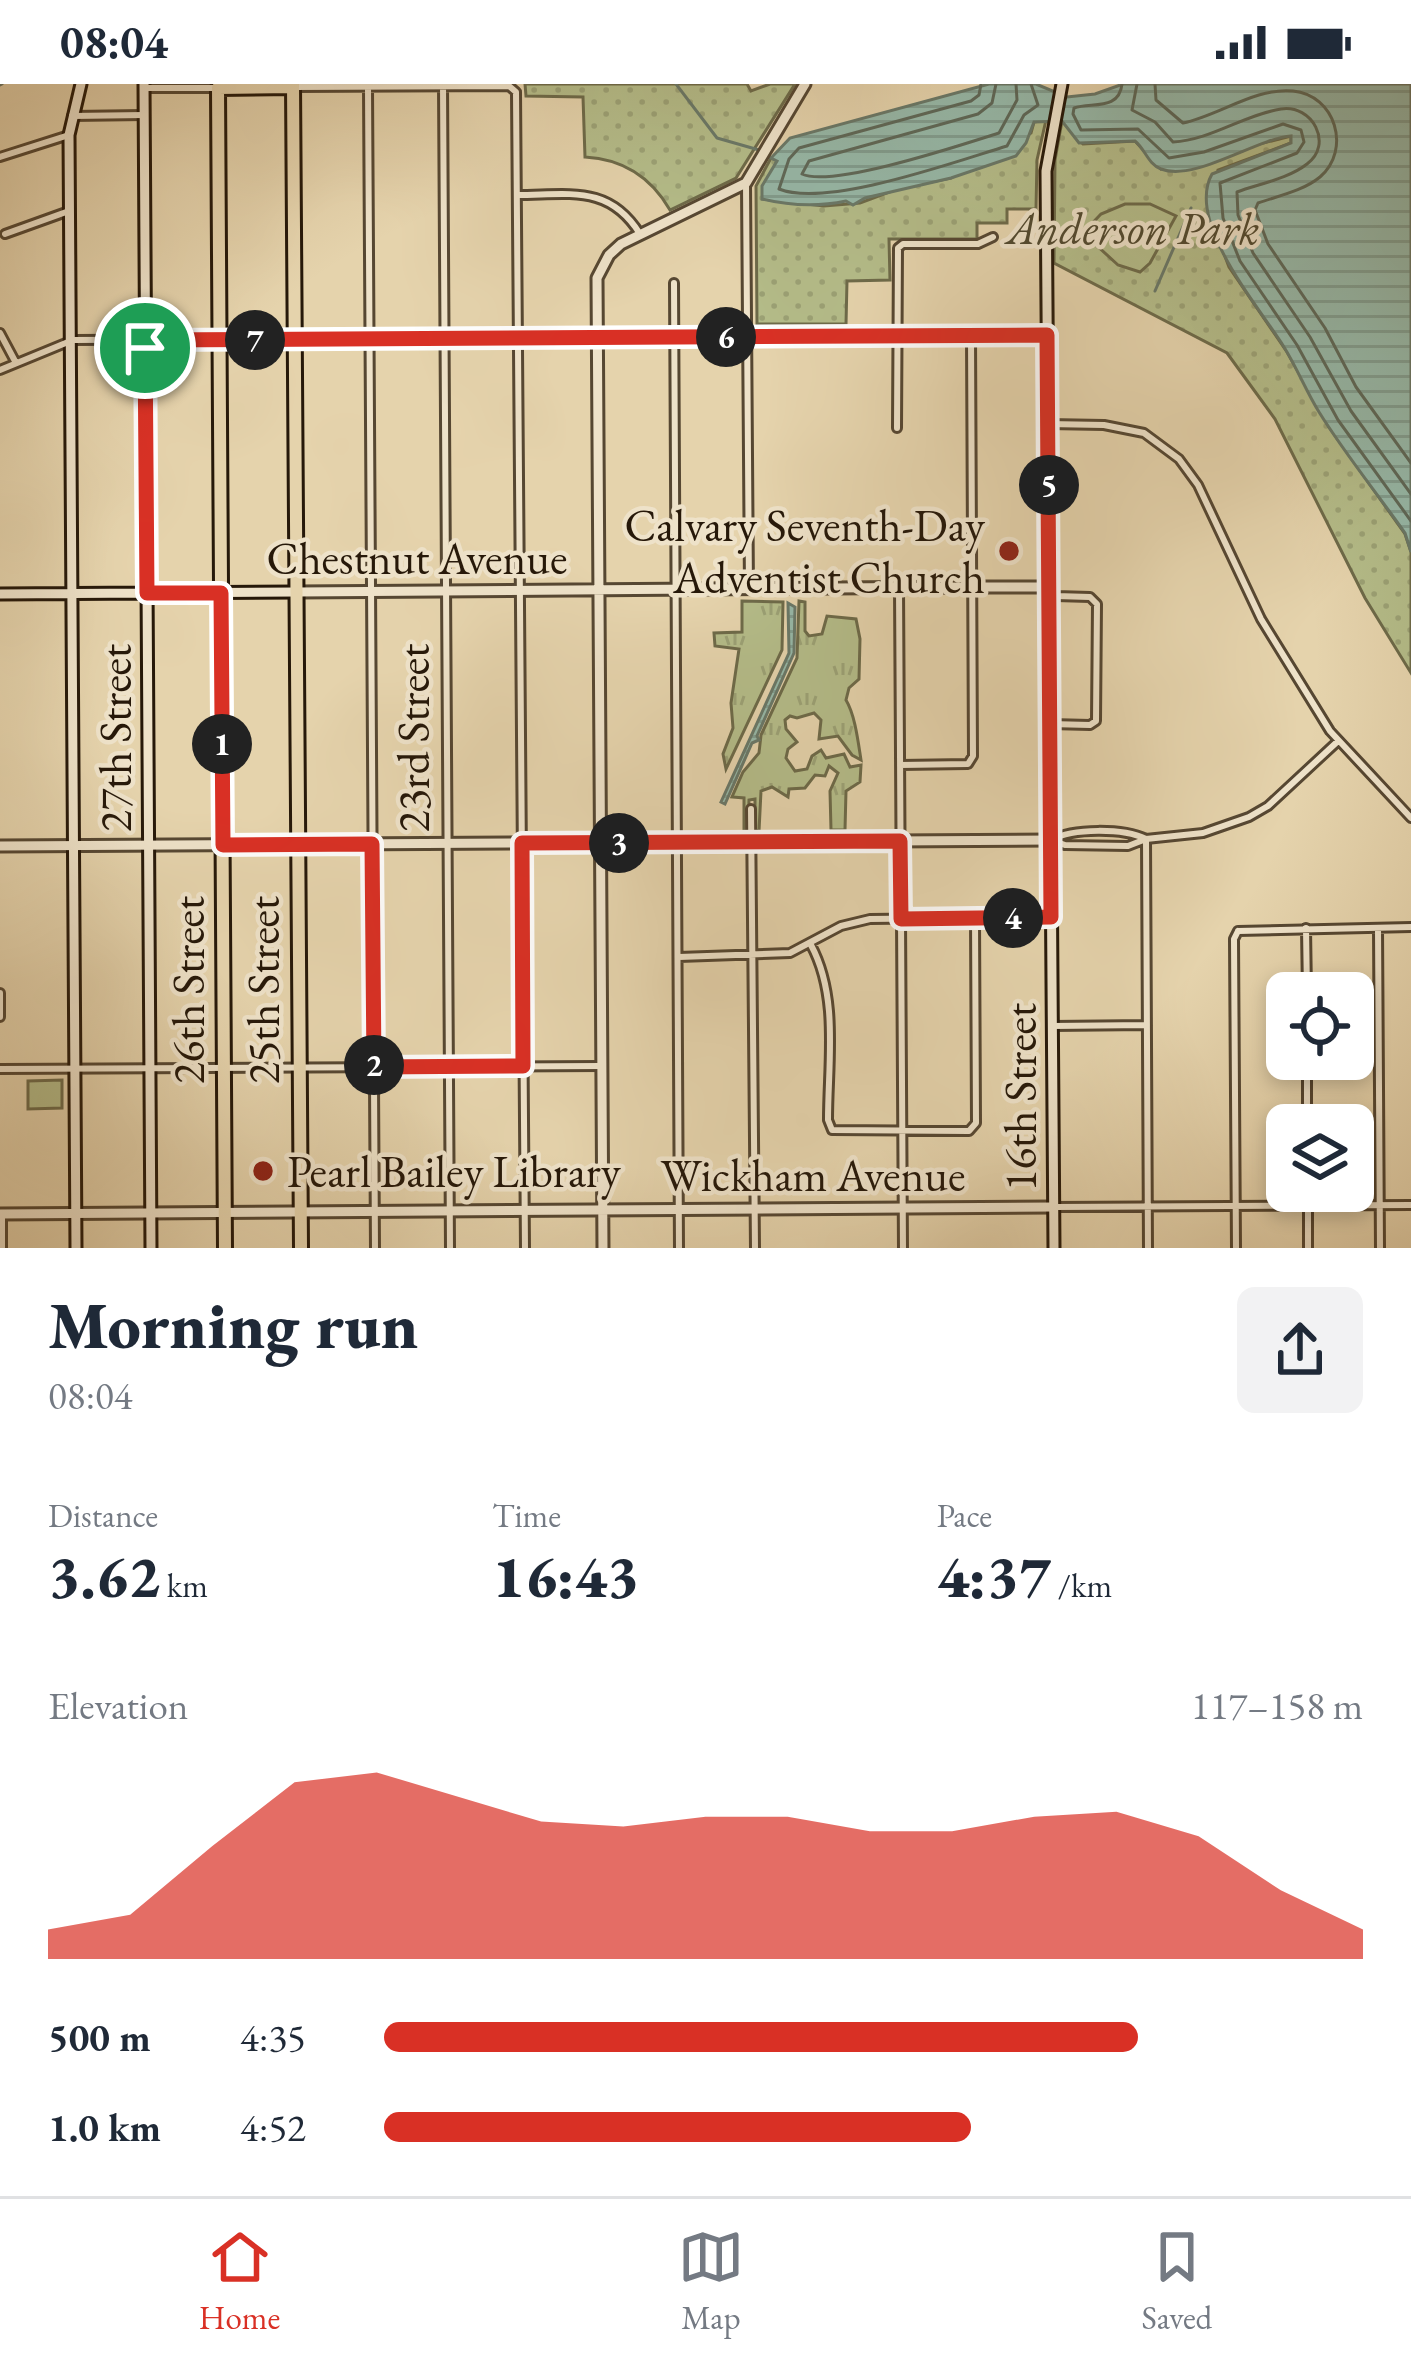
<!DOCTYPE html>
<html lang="en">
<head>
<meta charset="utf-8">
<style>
  body { margin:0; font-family:"EB Garamond",serif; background:#f2f2f3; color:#1f2937; height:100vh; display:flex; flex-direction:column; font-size:45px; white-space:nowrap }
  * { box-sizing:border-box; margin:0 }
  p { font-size:39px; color:#747a83 }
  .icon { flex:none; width:66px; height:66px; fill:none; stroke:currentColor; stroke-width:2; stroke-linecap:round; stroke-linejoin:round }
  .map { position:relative; height:1164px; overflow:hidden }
  .drawer { display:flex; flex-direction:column; background:#fff; flex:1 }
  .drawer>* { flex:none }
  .tools { position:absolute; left:1266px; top:888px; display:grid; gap:24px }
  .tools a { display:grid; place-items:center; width:108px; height:108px; border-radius:18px; background:#fff; box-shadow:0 6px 18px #0003; font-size:60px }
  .pin { position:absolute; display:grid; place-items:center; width:102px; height:102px; color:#fff; margin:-51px; border:6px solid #fff; border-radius:50%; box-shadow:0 3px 12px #0007 }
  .km { position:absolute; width:60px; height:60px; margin:-30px; border-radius:50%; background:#222; color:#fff; font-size:33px; line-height:60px; text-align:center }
  .round { display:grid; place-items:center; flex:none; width:126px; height:126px; border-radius:18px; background:#f2f2f3 }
  .headline { display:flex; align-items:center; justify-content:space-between; height:204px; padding:0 48px }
  h1 { font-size:66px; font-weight:800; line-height:90px }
  .stats { display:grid; grid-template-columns:repeat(3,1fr); gap:18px; height:204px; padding:12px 48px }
  .stats div { display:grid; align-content:center }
  .stats b { font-size:60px; font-weight:800 }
  .stats small { font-size:33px; font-weight:400 }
  .stats p { font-size:33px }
  .chart { height:336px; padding:24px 48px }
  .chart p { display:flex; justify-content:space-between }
  .chart svg { width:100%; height:216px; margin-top:12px; fill:#d93025; opacity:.7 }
  ul { padding:0 48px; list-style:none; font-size:39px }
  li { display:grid; grid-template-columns:192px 144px 1fr; align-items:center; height:90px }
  li i { height:30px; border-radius:15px; background:#d93025 }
  .status { display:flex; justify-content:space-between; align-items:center; height:84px; padding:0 60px; background:#fff; direction:ltr }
  .status svg { height:33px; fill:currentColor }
  .tab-bar { display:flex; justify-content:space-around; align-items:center; height:168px; border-top:3px solid #e0e1e3; background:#fff; font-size:33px; color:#747a83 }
  .tab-bar a { display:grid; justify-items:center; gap:6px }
  .tab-bar .current { color:#d93025 }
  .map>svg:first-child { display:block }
  .grass { fill:url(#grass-tufts); stroke:#6d6a49; stroke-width:3 }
  .park { fill:url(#park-dots); stroke:#6d6a49; stroke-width:3 }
  .pitch { fill:#b4bc89; stroke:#6d6a49; stroke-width:3 }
  .water { fill:url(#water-rules); stroke:#697868; stroke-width:3 }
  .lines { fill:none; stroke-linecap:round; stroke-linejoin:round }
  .shore { stroke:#5e6858; stroke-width:3 }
  .stream { stroke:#697868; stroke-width:3 }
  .minor-casing { stroke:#564732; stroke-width:12 }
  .tertiary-casing { stroke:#564732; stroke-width:15 }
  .secondary-casing { stroke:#261809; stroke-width:15 }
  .primary-casing { stroke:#261809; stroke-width:18 }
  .minor { stroke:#eee2c9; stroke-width:6 }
  .tertiary { stroke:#eee2c9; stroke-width:9 }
  .secondary { stroke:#eee2c9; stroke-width:9 }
  .primary { stroke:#e5d3ac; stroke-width:12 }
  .route-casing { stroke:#fff; stroke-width:24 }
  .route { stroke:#d93025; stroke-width:15 }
  .poi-dot { fill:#8f2418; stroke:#eee2c9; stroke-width:4.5 }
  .labels { text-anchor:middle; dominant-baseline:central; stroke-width:9; stroke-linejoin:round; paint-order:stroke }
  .park-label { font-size:45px; font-style:italic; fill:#51492f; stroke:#eee2c9 }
  .poi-label { font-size:45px; fill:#261809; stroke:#eee2c9; text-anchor:end }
  .street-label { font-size:45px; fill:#261809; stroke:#eee2c9 }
</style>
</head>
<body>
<div class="status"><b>08:04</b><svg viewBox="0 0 49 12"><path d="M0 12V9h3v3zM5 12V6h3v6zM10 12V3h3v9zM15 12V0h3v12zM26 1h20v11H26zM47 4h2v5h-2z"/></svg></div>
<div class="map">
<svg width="1411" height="1164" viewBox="0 0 1411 1164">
  <defs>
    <pattern id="grass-tufts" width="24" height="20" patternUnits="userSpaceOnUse" patternTransform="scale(3)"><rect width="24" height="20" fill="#b4bc89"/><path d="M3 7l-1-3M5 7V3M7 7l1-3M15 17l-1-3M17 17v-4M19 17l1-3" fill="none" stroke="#9ba175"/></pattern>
    <pattern id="park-dots" width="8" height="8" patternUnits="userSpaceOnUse" patternTransform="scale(3)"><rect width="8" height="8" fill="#b4bc89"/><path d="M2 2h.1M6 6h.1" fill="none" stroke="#9ba175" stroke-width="1.8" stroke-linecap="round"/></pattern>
    <pattern id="water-rules" width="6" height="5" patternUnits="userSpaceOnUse" patternTransform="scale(3)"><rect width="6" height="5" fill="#96b8a8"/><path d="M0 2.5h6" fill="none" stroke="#819d8f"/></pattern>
  </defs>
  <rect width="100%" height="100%" fill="#e5d3ac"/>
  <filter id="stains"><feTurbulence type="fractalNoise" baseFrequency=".00167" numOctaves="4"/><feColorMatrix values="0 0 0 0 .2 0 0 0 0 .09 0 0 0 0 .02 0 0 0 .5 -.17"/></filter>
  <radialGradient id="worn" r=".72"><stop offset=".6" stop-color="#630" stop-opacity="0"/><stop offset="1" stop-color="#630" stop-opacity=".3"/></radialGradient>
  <path class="grass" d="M742 517 783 518 782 566 726 685 723 670 733 644 731 619 739 565 715 562 714 549 742 548Z
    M799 517 805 518V547L809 552 822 550 827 532 856 535 860 555 859 595 849 604 846 616C855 631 858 657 861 676L852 671 838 652 819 655 821 636 814 629 797 634 790 632 785 636 786 645 797 658 788 665 786 674 795 687 807 685 812 672 821 666 826 674 844 670 850 683 861 681 860 698 846 707 845 746H831L830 707 838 689 829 682 825 692 815 691 805 704 789 705 788 713 772 703 761 707 759 747 755 746V715L749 716 748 748 744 747V714L732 713 743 688 759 669 761 651 797 574Z"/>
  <path class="park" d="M525 0H747L751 7 770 0H795L736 94 670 126C651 93 623 75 585 73L583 13 526 12Z
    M1046 36 1037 76 1036 125H1007V139H977V155H889L890 196 847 197 846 240H757L756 102 771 74 777 76 763 115 824 122 860 119 900 104 951 94 1031 49 1034 38Z
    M1062 37 1083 60 1135 57 1161 85 1291 52V59L1218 86 1212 138 1229 183 1287 268 1329 343 1405 450 1411 468V589L1365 514 1275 335 1227 269 1054 179 1055 76Z"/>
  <path class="pitch" d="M1125 120H1150L1176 132 1150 179 1140 188 1118 181 1083 149 1101 130Z
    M62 996V1024L28 1025V997Z"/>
  <path class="water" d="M989 0H1036L1067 13 1095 10 1123 0H1411V468L1405 449C1377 409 1345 370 1319 328 1306 307 1297 284 1284 263 1260 224 1185 138 1212 90L1291 59V52C1255 55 1195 98 1161 85 1148 80 1145 65 1135 57L1079 59 1062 37 1034 38 1026 59 1016 72 951 94 865 114 853 121 846 117C818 123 791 122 762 115V102L777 77 771 74 790 54Z
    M788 519 795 523 794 569 757 652 759 656 752 659 725 720 721 718 789 569Z"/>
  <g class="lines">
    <path class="shore" d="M981 0 979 11 971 17 799 64 789 75 779 105C827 124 954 78 1007 62L1024 31 1038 21 1031 0
      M996 0 992 19 978 30 809 77 802 90C832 104 961 61 999 49L1017 16 1016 0
      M1122 0C1119 27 1092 18 1074 24L1073 30 1081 46 1138 45 1169 74 1204 68 1283 40 1301 46 1304 58 1297 69 1220 99 1223 134 1240 177 1297 261 1338 336 1411 437
      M1137 0 1132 26 1155 38 1173 58C1211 56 1243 31 1281 25 1312 20 1334 60 1307 80 1288 95 1258 100 1237 108L1238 131 1253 169 1310 253 1351 327 1411 410
      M1155 0 1156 16 1183 39C1218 32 1256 3 1293 7 1335 11 1352 65 1320 93 1303 107 1278 112 1258 119L1255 126 1268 160 1325 244 1356 303 1411 379"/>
    <path class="stream" d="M676 0 717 54 759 66
      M0 1 2 0
      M1155 207 1191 124"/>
    <defs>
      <path id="minor" d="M443 0 450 1164
        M293 3 509 2 516 8 525 1164
        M144 4H218
        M368 4 375 1164
        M72 32 144 31
        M0 73 69 51
        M746 101 749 506
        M517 111C569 111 609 100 640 150
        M5 150 69 127
        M674 199 679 1164
        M0 249 16 279
        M0 286 73 256 1046 251
        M1048 340 1104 341 1144 349 1179 375 1198 401 1261 535 1330 647 1411 734
        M897 344 898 164 903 160H978L993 153
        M899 504 903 1164
        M1049 507 1056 512 1090 513 1097 520 1096 637 1090 641 1050 640
        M900 681 968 680 973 672 971 252
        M751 725 755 1164
        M1146 755 1148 1164
        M1051 756 1065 761 1128 762 1146 755 1203 749 1249 733 1268 722 1337 658
        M1051 756C1073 744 1123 744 1146 755
        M1306 844 1307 909
        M1378 844 1380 1164
        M1238 847 1411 843
        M811 861C839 913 828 978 828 1036L832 1046 969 1047 976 1039 975 834
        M679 873 790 869 841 842 870 835 1051 833
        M0 909V933
        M1052 942 1147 941
        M1307 975V1041
        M0 985 602 982
        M1308 1107V1164
        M1055 1123 1411 1121
        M2 1132V1164
        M1236 1164 1234 855 1238 847"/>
      <path id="tertiary" d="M297 508 973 503H1041L1049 507
        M0 762 1051 756
        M0 1130 1053 1123
        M603 1164 597 194 609 171 621 160 746 99 805 0"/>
      <path id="secondary" d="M144 0 151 1164
        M0 510 297 508
        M76 1164 69 51 81 0
        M1054 1164 1046 87 1062 0"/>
      <path id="primary" d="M293 0 301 1164
        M225 1164 218 4 293 3"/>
    </defs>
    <use href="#minor" class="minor-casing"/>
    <use href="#tertiary" class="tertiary-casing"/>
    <use href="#secondary" class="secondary-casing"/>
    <use href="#primary" class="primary-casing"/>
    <use href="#minor" class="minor"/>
    <use href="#tertiary" class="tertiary"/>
    <use href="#secondary" class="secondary"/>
    <use href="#primary" class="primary"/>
  </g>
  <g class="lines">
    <defs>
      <path id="route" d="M1047 251 1051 833 901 835 900 757 522 759 523 982 374 983 372 760 223 761 221 509H147L145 256Z"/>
    </defs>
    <use href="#route" class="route-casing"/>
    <use href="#route" class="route"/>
  </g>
  <g class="poi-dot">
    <circle cx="1009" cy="467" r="12"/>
    <circle cx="263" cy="1087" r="12"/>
  </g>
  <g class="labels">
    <g class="park-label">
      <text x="1133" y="144">Anderson Park</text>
    </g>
    <g class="poi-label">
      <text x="985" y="441">Calvary Seventh-Day<tspan x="985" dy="52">Adventist Church</tspan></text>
      <text x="287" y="1087" text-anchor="start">Pearl Bailey Library</text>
    </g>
    <g class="street-label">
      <text x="417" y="474">Chestnut Avenue</text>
      <text transform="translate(115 654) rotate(-90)">27th Street</text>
      <text transform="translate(413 654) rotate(-90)">23rd Street</text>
      <text transform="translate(188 906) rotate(-90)">26th Street</text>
      <text transform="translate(263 906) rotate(-90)">25th Street</text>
      <text transform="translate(1020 1013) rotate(-90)">16th Street</text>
      <text x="813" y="1091">Wickham Avenue</text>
    </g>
  </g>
  <rect width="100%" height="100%" filter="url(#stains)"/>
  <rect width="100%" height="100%" fill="url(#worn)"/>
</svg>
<div class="tools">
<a><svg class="icon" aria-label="locate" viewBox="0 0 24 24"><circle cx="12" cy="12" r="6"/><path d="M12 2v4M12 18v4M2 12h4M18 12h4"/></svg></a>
<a><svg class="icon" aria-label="layers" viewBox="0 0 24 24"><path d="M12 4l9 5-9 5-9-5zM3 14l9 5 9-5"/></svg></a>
</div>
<div class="pin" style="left:145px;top:264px;background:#1e9e55"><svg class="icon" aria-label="arrive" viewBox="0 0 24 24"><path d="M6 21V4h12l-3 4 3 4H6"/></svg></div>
<b class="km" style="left:222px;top:660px">1</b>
<b class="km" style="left:374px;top:981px">2</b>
<b class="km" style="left:619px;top:759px">3</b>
<b class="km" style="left:1013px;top:834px">4</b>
<b class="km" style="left:1049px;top:401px">5</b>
<b class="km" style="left:726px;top:253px">6</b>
<b class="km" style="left:255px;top:256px">7</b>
</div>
<section class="drawer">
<div class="headline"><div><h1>Morning run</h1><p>08:04</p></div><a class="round"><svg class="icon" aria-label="share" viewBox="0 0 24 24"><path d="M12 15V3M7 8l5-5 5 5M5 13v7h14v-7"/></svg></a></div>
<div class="stats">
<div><p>Distance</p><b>3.62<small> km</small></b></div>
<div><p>Time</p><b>16:43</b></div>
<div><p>Pace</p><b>4:37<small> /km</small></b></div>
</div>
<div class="chart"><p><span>Elevation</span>117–158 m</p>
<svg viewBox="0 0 160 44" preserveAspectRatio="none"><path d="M0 44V38L10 35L20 21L30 8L40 6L50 11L60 16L70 17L80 15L90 15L100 18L110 18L120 15L130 14L140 19L150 30L160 38V44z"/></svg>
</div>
<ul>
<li><b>500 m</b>4:35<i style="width:77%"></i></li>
<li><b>1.0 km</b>4:52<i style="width:60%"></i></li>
</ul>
</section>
<nav class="tab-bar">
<a class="current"><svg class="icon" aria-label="home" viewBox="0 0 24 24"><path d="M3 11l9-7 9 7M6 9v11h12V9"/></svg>Home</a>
<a><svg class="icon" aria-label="map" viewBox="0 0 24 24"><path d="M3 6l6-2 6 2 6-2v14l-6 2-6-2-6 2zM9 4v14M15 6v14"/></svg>Map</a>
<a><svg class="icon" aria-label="saved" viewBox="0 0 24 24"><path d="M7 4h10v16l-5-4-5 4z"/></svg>Saved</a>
</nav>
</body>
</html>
